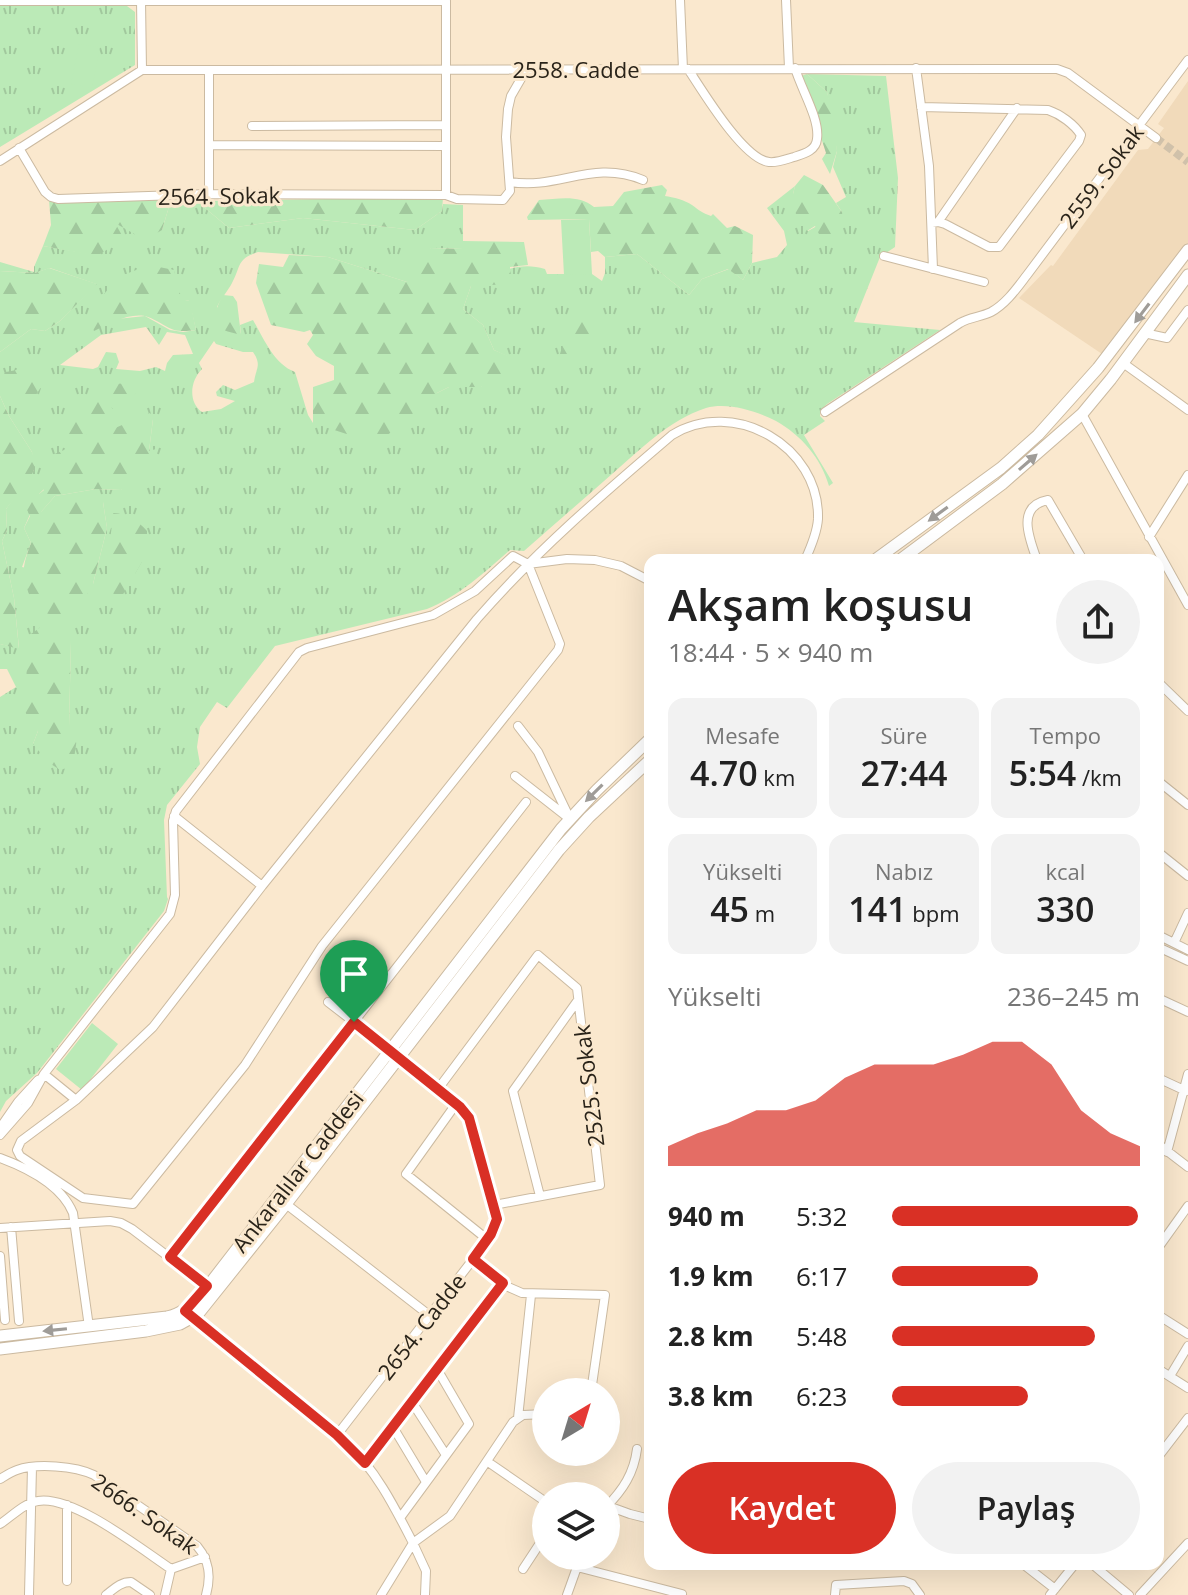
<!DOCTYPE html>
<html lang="tr">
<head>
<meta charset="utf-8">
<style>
  body { margin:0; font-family:"Open Sans",sans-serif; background:#f2f2f2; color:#222; height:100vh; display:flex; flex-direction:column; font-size:30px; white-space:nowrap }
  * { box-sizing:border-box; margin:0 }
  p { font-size:26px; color:#767676 }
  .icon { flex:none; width:44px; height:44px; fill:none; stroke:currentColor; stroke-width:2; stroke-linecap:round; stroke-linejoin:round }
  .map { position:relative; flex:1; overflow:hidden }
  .drawer { position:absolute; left:644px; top:554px; width:520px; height:1016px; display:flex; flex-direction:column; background:#fff; border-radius:16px; box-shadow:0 8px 32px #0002 }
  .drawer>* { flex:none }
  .needle { width:52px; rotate:38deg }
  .controls { position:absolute; left:532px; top:1378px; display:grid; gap:16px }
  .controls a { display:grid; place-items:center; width:88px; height:88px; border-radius:50%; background:#fff; box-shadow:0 8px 32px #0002; font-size:40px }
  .pin { position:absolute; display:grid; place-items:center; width:68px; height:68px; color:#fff; margin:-82px -34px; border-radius:50% 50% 50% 0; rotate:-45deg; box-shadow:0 0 8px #0007 }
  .pin .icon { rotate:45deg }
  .round { display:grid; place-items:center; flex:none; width:84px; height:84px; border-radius:42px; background:#f2f2f2 }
  .overview { display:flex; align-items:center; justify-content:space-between; height:136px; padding:0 24px }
  h1 { font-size:44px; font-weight:600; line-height:60px }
  .figures { display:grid; grid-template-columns:repeat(3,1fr); gap:12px; height:136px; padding:8px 24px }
  .figures div { display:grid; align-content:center; border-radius:16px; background:#f2f2f2; text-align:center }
  .figures b { font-size:34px; font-weight:600 }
  .figures small { font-size:22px; font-weight:400 }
  .figures p { font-size:22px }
  .chart { height:224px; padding:16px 24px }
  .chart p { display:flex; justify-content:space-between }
  .chart svg { width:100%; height:144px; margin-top:8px; fill:#d93025; opacity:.7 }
  .button { display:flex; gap:16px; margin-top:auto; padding:16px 24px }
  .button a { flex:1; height:92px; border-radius:48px; background:#d93025; color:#fff; font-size:32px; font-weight:600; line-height:92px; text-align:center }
  .button a+a { background:#f2f2f2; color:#222 }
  ul { padding:0 24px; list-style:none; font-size:26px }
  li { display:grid; grid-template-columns:128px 96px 1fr; align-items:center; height:60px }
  li i { height:20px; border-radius:10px; background:#d93025 }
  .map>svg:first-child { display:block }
  .built { fill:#f1daba }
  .grass { fill:url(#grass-tufts); fill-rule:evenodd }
  .forest { fill:url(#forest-firs) }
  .pitch { fill:#bbeab7 }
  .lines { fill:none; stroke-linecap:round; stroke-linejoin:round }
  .minor-tunnel { stroke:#d0c1aa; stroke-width:8; stroke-dasharray:8 4; stroke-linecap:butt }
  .minor-casing { stroke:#cbbaa1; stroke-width:10 }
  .secondary-casing { stroke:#cbbaa1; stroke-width:13 }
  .minor { stroke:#fff; stroke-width:8 }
  .secondary { stroke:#fff; stroke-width:11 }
  .oneway { fill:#9f9c98 }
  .route-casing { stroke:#fff; stroke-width:16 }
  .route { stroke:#d93025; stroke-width:10 }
  .labels { text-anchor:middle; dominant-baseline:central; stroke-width:6; stroke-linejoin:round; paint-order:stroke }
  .street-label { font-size:22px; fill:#292319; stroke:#fae8ce }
</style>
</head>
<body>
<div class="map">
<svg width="1188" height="1595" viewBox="0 0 1188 1595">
  <defs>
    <pattern id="grass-tufts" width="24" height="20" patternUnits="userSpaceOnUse" patternTransform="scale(2)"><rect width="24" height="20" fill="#bbeab7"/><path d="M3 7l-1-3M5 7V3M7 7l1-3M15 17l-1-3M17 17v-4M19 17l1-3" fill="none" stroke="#a1c89d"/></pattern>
    <pattern id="forest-firs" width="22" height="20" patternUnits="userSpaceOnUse" patternTransform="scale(2)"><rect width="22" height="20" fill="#bbeab7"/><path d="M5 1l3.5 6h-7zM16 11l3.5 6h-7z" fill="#a1c89d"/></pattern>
  </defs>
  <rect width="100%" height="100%" fill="#fae8ce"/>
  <path class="built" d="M1188 81V246L1105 356 1019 298 1051 265 1053 266 1138 150 1148 149 1164 128 1158 124Z"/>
  <path class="grass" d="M0 5 127 6 135 12V65L0 147Z
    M807 74 886 76 898 178 895 247 880 257 854 322 940 330 827 404 820 411V416L825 421 804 435 833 483 829 486C821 458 801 435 776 421 756 411 728 402 706 408 669 420 640 450 612 474 583 500 553 525 524 551L510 550C484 573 459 596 427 609L275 646 227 708 217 702 200 727 197 747 200 764 167 805 164 820 167 897 168 899 164 911 37 1073 6 1101 0 1112V697L16 687 7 669H0V644L19 648 14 598 2 541 7 530 6 509 34 470 32 452 9 416 0 396V352L31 329 45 331 60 321 96 284 50 268 35 273 0 271V262L34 272V267L43 246 97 255 113 222 162 230 171 200 204 201 205 208 229 228 303 218 415 230 442 211 443 204 463 205V249L431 248 407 282 328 257 258 252C236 259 241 267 232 283 228 291 221 298 217 307L241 334 240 325 253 320C264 339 274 364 295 372L308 415 313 423 437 393 449 387H481L515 360 494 350 483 325 463 309 471 286C496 274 517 260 545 269L547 274H592L602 281 605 273V257L637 254 689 295 702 279 729 269 743 280 752 263 777 257 787 245 784 231 767 208 795 186 793 194 808 231 842 212 836 203 846 197 833 167 837 151 827 92ZM189 300 196 330 183 332 170 330 145 316 117 319ZM146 327 159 345 167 332 185 335 193 354 173 355 167 363 165 371 156 367 140 371 116 369 119 362 116 353 106 352 98 367 93 369 60 365 101 335ZM214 341 216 344 243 352H253C262 365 256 368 254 382L235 390 223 385 216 392 217 396 235 401 221 409 202 412C188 402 190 381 202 369L199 363ZM153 419 149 451 121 490 96 489 55 496 40 513 103 502 107 528 93 584 22 567 31 543 24 528 39 494 44 489ZM28 636 71 642 69 726 33 744 38 731Z"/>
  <path class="forest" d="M807 74 827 92 835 122 837 151 830 174 822 159 826 153 801 76Z
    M804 175 823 185 842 212 843 222 840 238 837 242 819 234 815 226 807 231 787 200 793 194 795 186Z
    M662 185 667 190 665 196C673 197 685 200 692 205 699 210 702 213 711 216L713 214 727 228 735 226 753 235 752 263 743 280 728 269 702 279 689 295 637 254 605 257 598 251 591 252 589 219 528 220 527 217 539 200C558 199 579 194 594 207L613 206 624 192Z
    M443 197 442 211 415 230 303 218 229 228 205 208 204 201Z
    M49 200H171L162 230 145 240 115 223 124 239 97 256 43 246 51 225Z
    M463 241 524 242 528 265 510 267V284L471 286 463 309 483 325 494 350 515 359 518 370 514 379 481 387H449L437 393 377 444 313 423V387L334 380V366L316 356 307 344 313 335 310 330 304 332 271 325 256 283 259 264 283 267 289 255 328 257 407 282 410 257 431 248 462 249Z
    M149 265 174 270 182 301 190 300 196 330C169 334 170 326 148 317 132 311 108 324 94 331L87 315 118 277Z
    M49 268 97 284 60 321 45 331 31 329 0 352V271L35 273Z
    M223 295 233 296 237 302 241 335C236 333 225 332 221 328 211 320 218 303 223 295Z
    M574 309H588L585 318H595L593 326H609C596 356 589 350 559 357Z
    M32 367 55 383 49 390 41 387 34 398 39 401 31 410 8 398 20 394 21 386H1L2 376 6 372Z
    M146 383 124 406 111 404 109 406 119 413 111 424 77 439 60 428 75 406 105 384Z
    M0 396 9 416 32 452 35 461 34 470 28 482 6 509 7 530 2 541 14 598 19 649 0 644Z
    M150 413 153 419 149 451 156 449 157 456 137 481 121 490 96 489 55 496 41 512 72 501 103 502 107 528 93 584 82 603 62 617 36 611C24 578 18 577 31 543L24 528 30 516 23 501 31 486 39 494 44 490 39 485 50 456Z
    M113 513C128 514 137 520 147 531V553L118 603C101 574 111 545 113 513Z
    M48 622 66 626 71 642 69 726 78 731 73 766 60 770 48 762 33 744 38 731 25 712 28 636Z"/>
  <path class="pitch" d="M79 44 100 47 92 88 71 84Z
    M589 219 592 274 564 275 561 220Z
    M92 1023 118 1044 82 1090 56 1069Z"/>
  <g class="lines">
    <path class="minor-tunnel" d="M1156 138 1188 162"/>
    <defs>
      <path id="minor" d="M141 0 142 70
        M680 0 683 69
        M786 0 789 68
        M0 1H446V195
        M916 68 929 166 933 269
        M688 69C702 90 743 159 769 162 777 163 787 159 794 157 803 154 816 151 817 139 820 119 801 89 795 68
        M209 70V194
        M921 107 1048 110C1060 114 1074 124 1081 135L1079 141 999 247H989L945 224 938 222 932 223
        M252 126 445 125
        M209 145 445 146
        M19 148 45 192 51 197 58 199 209 194 446 195 457 199 503 200 510 191 506 137 508 109 511 96 526 70
        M0 161 142 70 1057 69 1068 73 1156 138
        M510 182C559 190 592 159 643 180
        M938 222 1017 108
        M884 256 984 282
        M1144 333 1167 338 1188 310
        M1123 363 1188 410
        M825 412 960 323C970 317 981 317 991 312 1006 304 1017 288 1027 275L1188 60
        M1082 414 1188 605
        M1149 537 1188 475
        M1037 560C1029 538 1016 506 1048 500L1083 560
        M528 564 560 644 558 650 322 946 245 1065 133 1204 83 1198 20 1156 17 1150 21 1141 76 1100 44 1074 170 914 175 895 173 821 176 811 299 652 307 648 433 615 475 591 513 556 528 564 567 559 595 560 621 566 650 581
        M1158 682 1188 711
        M518 726 538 752 570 819
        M515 776 566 816
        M1158 781 1188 805
        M1158 852 1188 876
        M262 886 477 619C536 551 604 493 672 435 734 397 820 446 818 519 817 533 811 547 805 560
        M1158 935 1188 950
        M1174 943 1188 913
        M1158 947 1188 961
        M1158 998 1188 1012
        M328 1002 390 1050
        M1158 1078 1186 1091
        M438 1089 538 955 577 988 600 1185 494 1205
        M76 1100 153 1027 262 886 174 816
        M456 1104 406 1174 488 1240
        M0 1128 18 1102 38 1080
        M0 1135 28 1103 44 1074
        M1158 1144 1188 1167
        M1167 1152 1188 1074
        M0 1158C27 1168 61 1184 73 1213L89 1327
        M540 1196 513 1091 578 1000
        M286 1204 429 1315
        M11 1227 19 1321
        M0 1228 110 1221 121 1223 132 1229 207 1286
        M1158 1248 1188 1206
        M0 1256 5 1320
        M170 1257 526 802
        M473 1259 506 1286 522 1293 605 1295 591 1392
        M1158 1315 1188 1334
        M193 1318 345 1441C376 1470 394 1506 413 1543L381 1595
        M1158 1369 1188 1388
        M1170 1376 1188 1346
        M412 1402 446 1455
        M518 1418 531 1295
        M393 1427 426 1482
        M337 1435 488 1240 495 1226 497 1215 469 1118 456 1104 399 1057
        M1158 1457 1188 1418
        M488 1462 546 1502
        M365 1463 503 1283
        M0 1479C5 1476 11 1472 17 1470 37 1463 75 1466 94 1475L197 1546C210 1561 211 1577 206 1595
        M608 1506 630 1514 650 1519
        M606 1507C623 1490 634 1473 637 1449
        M400 1518 469 1424 437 1369
        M0 1524C11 1517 24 1503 38 1501 73 1495 141 1549 171 1569
        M1023 1564 1055 1589
        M1092 1564 1129 1595
        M577 1567 682 1594
        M171 1569 205 1557
        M523 1569 546 1534
        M67 1581V1505
        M29 1595 32 1467
        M106 1595C114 1589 120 1582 131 1582L150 1595
        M165 1595 171 1569
        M425 1595 426 1571 413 1543 450 1516 513 1422 523 1415 546 1414
        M567 1595 581 1556
        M835 1595 836 1585 904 1581 912 1584 920 1595
        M1050 1595 1075 1564
        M1140 1595 1188 1543"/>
      <path id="secondary" d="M875 560 1001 468 1038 435 1098 368 1188 250
        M900 560 1002 484 1082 414 1111 379 1188 275
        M0 1336 167 1317C182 1314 191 1305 202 1294L561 829 597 790 650 739
        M0 1349 146 1331 180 1324 198 1314 286 1204 559 850 589 817 650 760"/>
    </defs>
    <use href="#minor" class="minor-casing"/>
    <use href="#secondary" class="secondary-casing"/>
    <use href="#minor" class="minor"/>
    <use href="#secondary" class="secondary"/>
  </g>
  <defs><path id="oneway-solid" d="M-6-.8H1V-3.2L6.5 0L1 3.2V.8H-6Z" transform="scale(2)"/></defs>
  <g class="oneway">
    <use href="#oneway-solid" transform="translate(1142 313) rotate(127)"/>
    <use href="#oneway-solid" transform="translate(1028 462) rotate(-41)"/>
    <use href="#oneway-solid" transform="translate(938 514) rotate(144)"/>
    <use href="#oneway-solid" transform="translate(594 793) rotate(135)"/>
    <use href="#oneway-solid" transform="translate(55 1330) rotate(174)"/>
  </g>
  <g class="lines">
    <defs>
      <path id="route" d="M354 1022 460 1107 469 1118 497 1219 491 1234 473 1259 503 1283 365 1463 337 1435 185 1311 207 1286 170 1257Z"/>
    </defs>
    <use href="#route" class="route-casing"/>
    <use href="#route" class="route"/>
  </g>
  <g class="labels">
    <g class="street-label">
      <text x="576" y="69">2558. Cadde</text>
      <text transform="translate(1101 176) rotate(-53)">2559. Sokak</text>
      <text transform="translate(219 195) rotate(-1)">2564. Sokak</text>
      <text transform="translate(588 1086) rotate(-97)">2525. Sokak</text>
      <text transform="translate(297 1171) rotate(-52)">Ankaralılar Caddesi</text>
      <text transform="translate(421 1326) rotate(-52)">2654. Cadde</text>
      <text transform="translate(145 1513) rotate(35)">2666. Sokak</text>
    </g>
  </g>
</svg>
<div class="controls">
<a><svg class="needle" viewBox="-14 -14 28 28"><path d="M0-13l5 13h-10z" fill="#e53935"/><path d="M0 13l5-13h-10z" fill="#767676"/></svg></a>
<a><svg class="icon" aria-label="layers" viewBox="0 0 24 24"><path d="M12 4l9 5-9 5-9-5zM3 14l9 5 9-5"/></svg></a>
</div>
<div class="pin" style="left:354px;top:1022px;background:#1e9e55"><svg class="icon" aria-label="arrive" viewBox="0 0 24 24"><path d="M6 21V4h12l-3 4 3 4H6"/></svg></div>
<section class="drawer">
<div class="overview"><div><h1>Akşam koşusu</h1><p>18:44 · 5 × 940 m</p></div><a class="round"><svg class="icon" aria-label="share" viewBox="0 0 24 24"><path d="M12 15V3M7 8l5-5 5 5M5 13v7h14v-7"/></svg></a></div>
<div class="figures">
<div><p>Mesafe</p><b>4.70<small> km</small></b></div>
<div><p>Süre</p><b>27:44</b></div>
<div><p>Tempo</p><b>5:54<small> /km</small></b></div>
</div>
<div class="figures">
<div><p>Yükselti</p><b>45<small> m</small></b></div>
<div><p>Nabız</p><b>141<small> bpm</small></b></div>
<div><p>kcal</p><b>330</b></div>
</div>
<div class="chart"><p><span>Yükselti</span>236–245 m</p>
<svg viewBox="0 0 160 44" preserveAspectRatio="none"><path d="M0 44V38L10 34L20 31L30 27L40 27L50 24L60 17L70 13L80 13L90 13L100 10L110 6L120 6L130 13L140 27L150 34L160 38V44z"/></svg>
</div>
<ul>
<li><b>940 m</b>5:32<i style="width:99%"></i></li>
<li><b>1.9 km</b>6:17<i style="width:59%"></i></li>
<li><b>2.8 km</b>5:48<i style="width:82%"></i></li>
<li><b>3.8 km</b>6:23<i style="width:55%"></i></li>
</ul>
<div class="button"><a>Kaydet</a><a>Paylaş</a></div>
</section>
</div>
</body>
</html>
